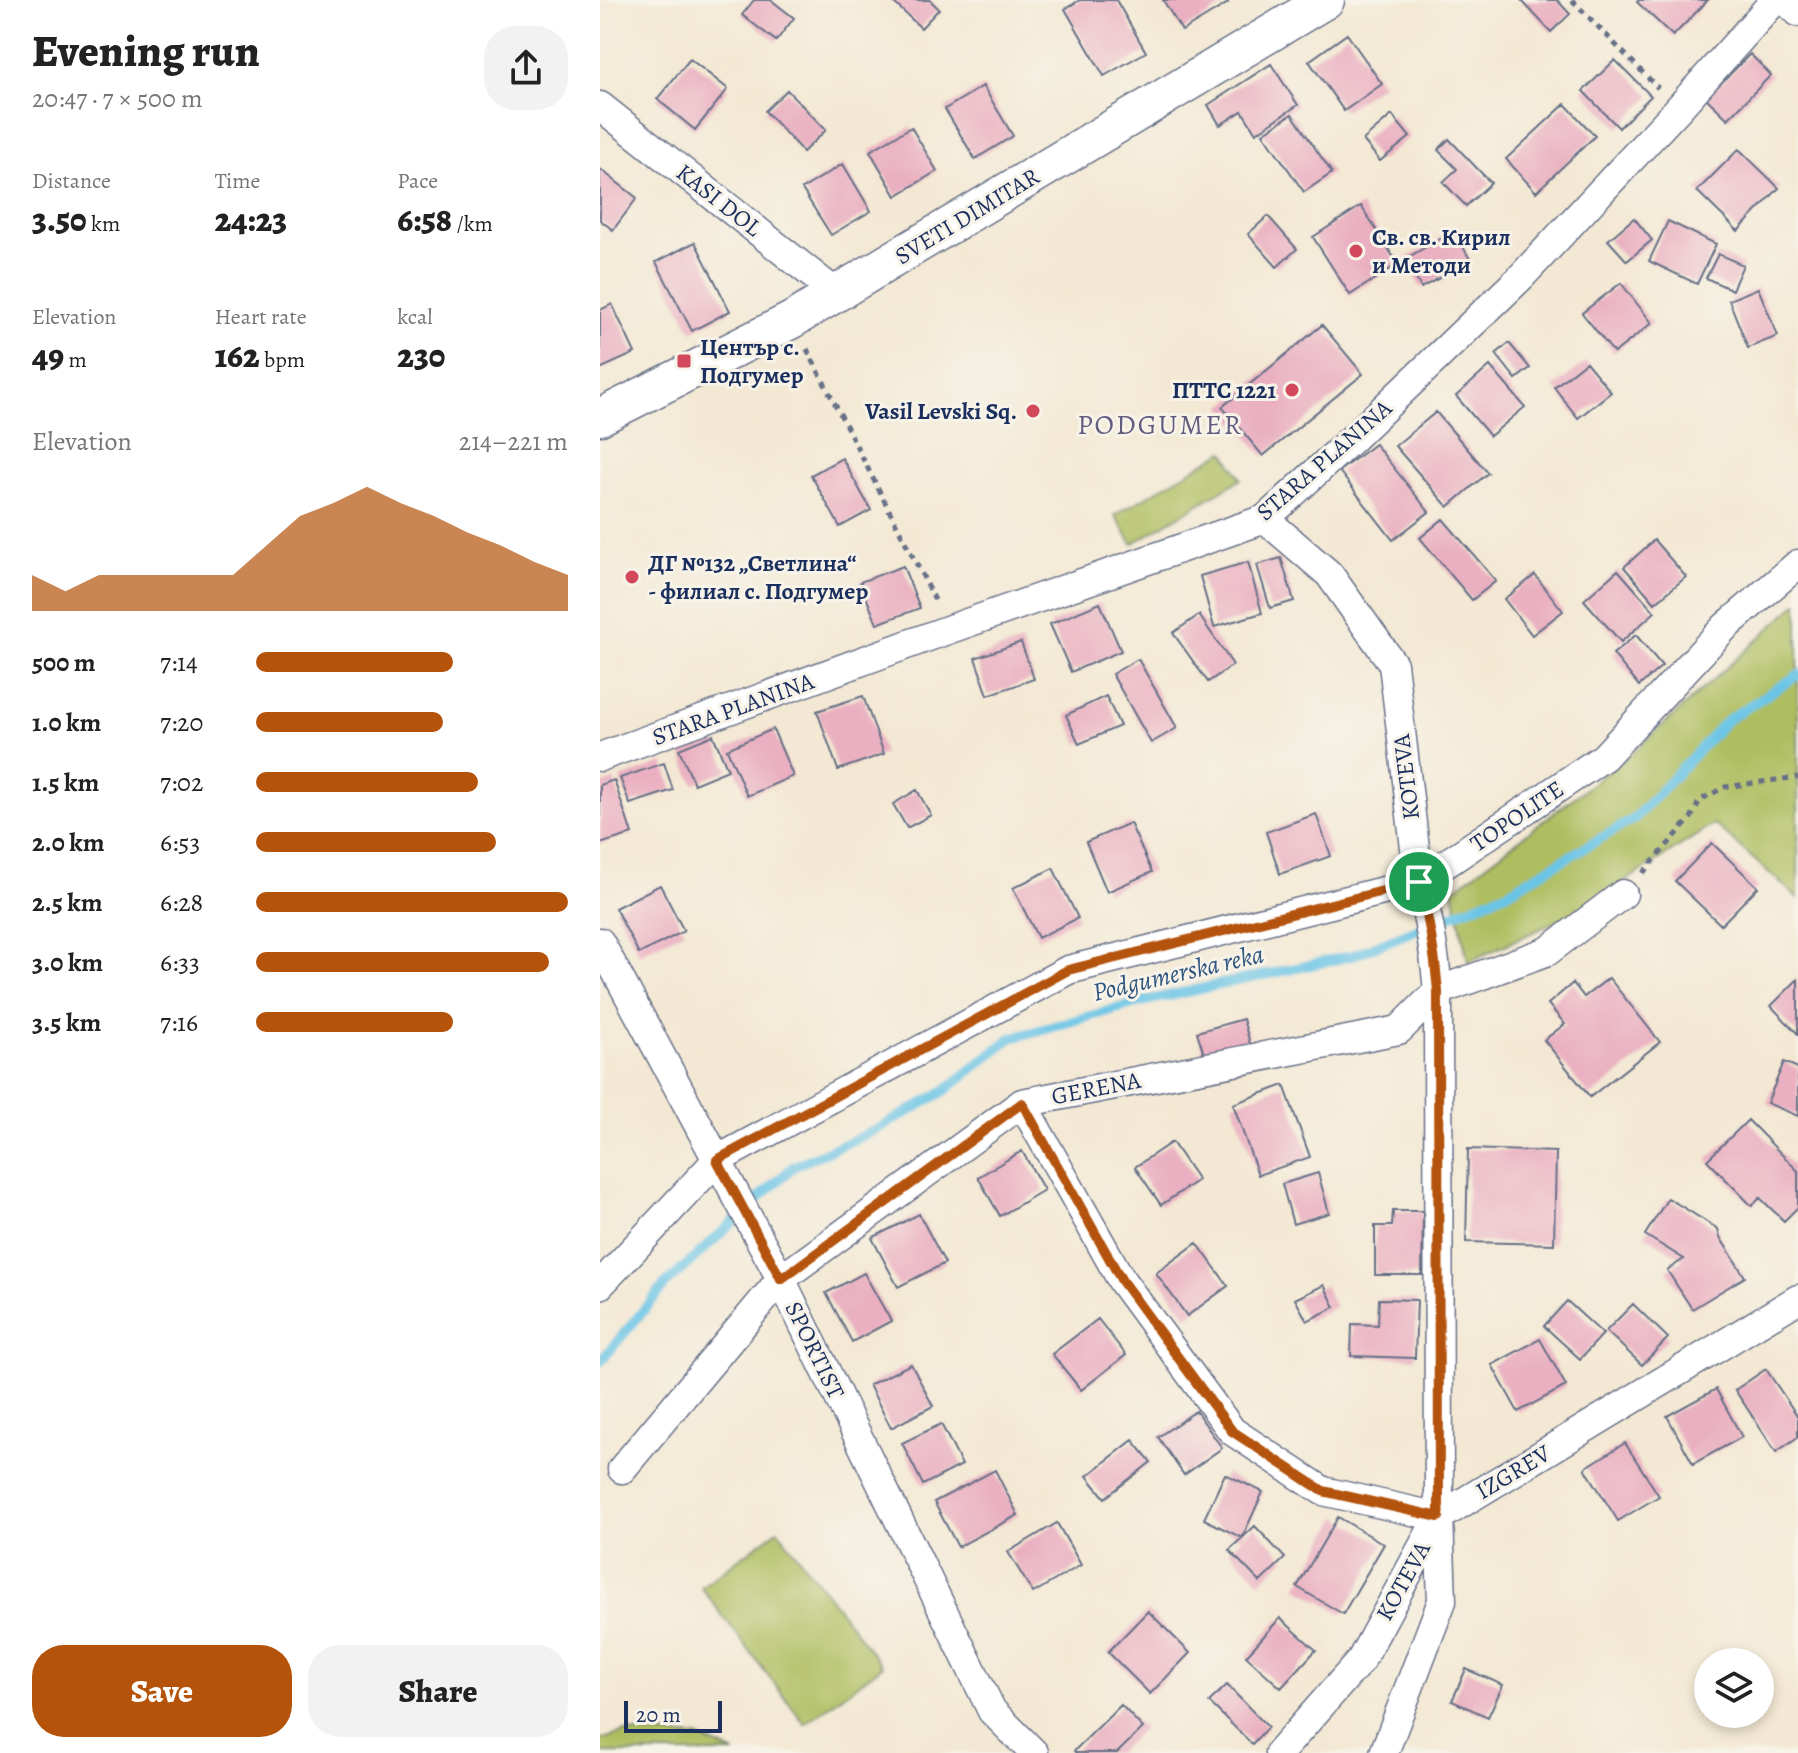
<!DOCTYPE html>
<html lang="en">
<head>
<meta charset="utf-8">
<style>
  body { margin:0; font-family:Alegreya,serif; background:#f2f2f2; color:#222; height:100vh; display:flex; flex-direction:column; font-size:30px; white-space:nowrap }
  * { box-sizing:border-box; margin:0 }
  p { font-size:26px; color:#767676 }
  .icon { flex:none; width:44px; height:44px; fill:none; stroke:currentColor; stroke-width:2; stroke-linecap:round; stroke-linejoin:round }
  .map { position:relative; flex:1; overflow:hidden }
  .drawer { display:flex; flex-direction:column; background:#fff; width:600px }
  .drawer>* { flex:none }
  .fabs { position:absolute; left:1094px; top:1648px; display:grid; gap:16px }
  .fabs a { display:grid; place-items:center; width:80px; height:80px; border-radius:50%; background:#fff; box-shadow:0 4px 12px #0003; font-size:40px }
  .scale { position:absolute; left:24px; bottom:20px; width:98px; box-sizing:border-box; padding-left:8px; border:4px solid #1b2f5e; border-top:0; font-size:22px; line-height:28px; white-space:nowrap; color:#1b2f5e; -webkit-text-stroke:6px #f7f3e8; paint-order:stroke }
  .pin { position:absolute; display:grid; place-items:center; width:68px; height:68px; color:#fff; margin:-34px; border:4px solid #fff; border-radius:50%; box-shadow:0 2px 8px #0007 }
  .round { display:grid; place-items:center; flex:none; width:84px; height:84px; border-radius:32px; background:#f2f2f2 }
  .headline { display:flex; align-items:center; justify-content:space-between; height:136px; padding:0 32px }
  h1 { font-size:44px; font-weight:800; line-height:60px }
  .metrics { display:grid; grid-template-columns:repeat(3,1fr); gap:12px; height:136px; padding:8px 32px }
  .metrics div { display:grid; align-content:center }
  .metrics b { font-size:34px; font-weight:800 }
  .metrics small { font-size:22px; font-weight:400 }
  .metrics p { font-size:22px }
  .chart { height:224px; padding:16px 32px }
  .chart p { display:flex; justify-content:space-between }
  .chart svg { width:100%; height:144px; margin-top:8px; fill:#b45309; opacity:.7 }
  .action { display:flex; gap:16px; margin-top:auto; padding:16px 32px }
  .action a { flex:1; height:92px; border-radius:32px; background:#b45309; color:#fff; font-size:32px; font-weight:800; line-height:92px; text-align:center }
  .action a+a { background:#f2f2f2; color:#222 }
  ul { padding:0 32px; list-style:none; font-size:26px }
  li { display:grid; grid-template-columns:128px 96px 1fr; align-items:center; height:60px }
  li i { height:20px; border-radius:10px; background:#b45309 }
  main { display:flex; flex:1; min-height:0 }
  .map>svg:first-child { display:block }
  .green { fill:#aebd5f; stroke:#64765e; stroke-width:2 }
  .lines { fill:none; stroke-linecap:round; stroke-linejoin:round }
  .stream { stroke:#69c4e6; stroke-width:10 }
  .building { fill:#eab0c1 }
  .minor-casing { stroke:#677087; stroke-width:31 }
  .tertiary-casing { stroke:#677087; stroke-width:39 }
  .path { stroke:#677087; stroke-width:5; stroke-dasharray:6 6; stroke-linecap:butt }
  .minor { stroke:#fff; stroke-width:28 }
  .tertiary { stroke:#fff; stroke-width:36 }
  .route-casing { stroke:#fff; stroke-width:16 }
  .route { stroke:#b45309; stroke-width:10 }
  .poi-dot { fill:#d1495b; stroke:#f7f3e8; stroke-width:3 }
  .labels { text-anchor:middle; dominant-baseline:central; stroke-width:6; stroke-linejoin:round; paint-order:stroke }
  .street-label { font-size:24px; fill:#1b2f5e; stroke:#f7f3e8 }
  .poi-label { font-size:24px; font-weight:bold; fill:#1b2f5e; stroke:#f7f3e8; text-anchor:start }
  .water-label { font-size:26px; font-style:italic; fill:#2e5480; stroke:#f7f3e8 }
  .quarter-label { font-size:28px; letter-spacing:2px; fill:#635c81; stroke:#f7f3e8 }
</style>
</head>
<body>
<main>
<section class="drawer">
<div class="headline"><div><h1>Evening run</h1><p>20:47 · 7 × 500 m</p></div><a class="round"><svg class="icon" aria-label="share" viewBox="0 0 24 24"><path d="M12 15V3M7 8l5-5 5 5M5 13v7h14v-7"/></svg></a></div>
<div class="metrics">
<div><p>Distance</p><b>3.50<small> km</small></b></div>
<div><p>Time</p><b>24:23</b></div>
<div><p>Pace</p><b>6:58<small> /km</small></b></div>
</div>
<div class="metrics">
<div><p>Elevation</p><b>49<small> m</small></b></div>
<div><p>Heart rate</p><b>162<small> bpm</small></b></div>
<div><p>kcal</p><b>230</b></div>
</div>
<div class="chart"><p><span>Elevation</span>214–221 m</p>
<svg viewBox="0 0 160 44" preserveAspectRatio="none"><path d="M0 44V33L10 38L20 33L30 33L40 33L50 33L60 33L70 24L80 15L90 11L100 6L110 11L120 15L130 20L140 24L150 29L160 33V44z"/></svg>
</div>
<ul>
<li><b>500 m</b>7:14<i style="width:63%"></i></li>
<li><b>1.0 km</b>7:20<i style="width:60%"></i></li>
<li><b>1.5 km</b>7:02<i style="width:71%"></i></li>
<li><b>2.0 km</b>6:53<i style="width:77%"></i></li>
<li><b>2.5 km</b>6:28<i style="width:100%"></i></li>
<li><b>3.0 km</b>6:33<i style="width:94%"></i></li>
<li><b>3.5 km</b>7:16<i style="width:63%"></i></li>
</ul>
<div class="action"><a>Save</a><a>Share</a></div>
</section>
<div class="map">
<svg width="1198" height="1753" viewBox="0 0 1198 1753">
  <rect width="100%" height="100%" fill="#f7f3e8"/>
  <filter id="ink" filterUnits="userSpaceOnUse"><feTurbulence type="fractalNoise" baseFrequency=".0125" numOctaves="2"/><feDisplacementMap in="SourceGraphic" scale="16" xChannelSelector="R" yChannelSelector="G"/><feConvolveMatrix kernelMatrix="1 2 1 2 8 2 1 2 1" color-interpolation-filters="sRGB"/></filter>
  <filter id="wash" filterUnits="userSpaceOnUse"><feTurbulence type="fractalNoise" baseFrequency=".006" numOctaves="4" result="noise"/><feDisplacementMap in="SourceGraphic" scale="32" xChannelSelector="R" yChannelSelector="G"/><feGaussianBlur stdDeviation="1.8" result="paint"/><feColorMatrix in="noise" values="0 0 0 0 0 0 0 0 0 0 0 0 0 0 0 0 0 1.4 0 .05"/><feComposite in="paint" operator="in"/></filter>
  <g filter="url(#wash)">
    <rect width="100%" height="100%" fill="#f3e8d3"/>
    <path class="green" d="M624 451 641 479 532 544 515 515Z
      M1198 603V898L1114 824 981 910 868 962 853 890 1031 754Z
      M178 1530 282 1666 205 1724 101 1587Z
      M26 1732 97 1737 135 1753H0V1740Z"/>
    <g class="lines">
      <path class="stream" d="M0 1362 64 1286 194 1166 278 1129 343 1092 411 1038 541 1002 751 956 906 893 1034 819 1127 720 1198 675"/>
    </g>
    <g id="blocks">
      <path class="building" d="M154 0H171L194 18 176 41 142 15Z
        M291 0H330L339 9 321 28Z
        M480 0H516L546 52 504 76 465 9Z
        M563 0H627L628 3 582 31Z
        M921 0H957L970 14 951 32Z
        M1039 0H1108L1073 36 1037 2Z
        M747 34 782 84 744 111 709 61Z
        M1150 54 1171 75 1128 119 1106 98Z
        M90 59 128 89 95 130 57 99Z
        M1015 60 1051 96 1019 128 983 91Z
        M671 64 698 105 656 133 642 111 620 125 608 105Z
        M383 86 413 136 375 159 345 109Z
        M187 90 226 130 203 152 165 111Z
        M965 104 995 136 936 192 906 159Z
        M692 114 732 173 704 192 663 133Z
        M792 115 810 137 780 161 763 140Z
        M311 127 337 171 296 196 270 151Z
        M849 139 891 183 866 206 843 182 857 169 838 150Z
        M1139 149 1179 188 1138 231 1097 191Z
        M243 164 271 211 231 235 202 189Z
        M0 169 37 198 13 230 0 220Z
        M761 206 798 264 750 295 713 237Z
        M668 216 697 249 677 267 648 234Z
        M1034 218 1052 240 1027 261 1008 240Z
        M1068 221 1116 244 1097 284 1049 261Z
        M854 231 871 261 821 288 805 259Z
        M95 242 130 311 92 331 56 262Z
        M1118 254 1143 265 1132 290 1106 278Z
        M1021 283 1052 323 1014 353 982 313Z
        M1158 288 1178 336 1148 348 1129 300Z
        M12 304 35 353 0 369V310Z
        M722 325 763 374 663 456 622 407Z
        M909 343 930 368 916 379 896 354Z
        M986 362 1011 392 978 418 954 387Z
        M890 366 925 407 890 436 856 396Z
        M836 412 888 473 848 507 795 446Z
        M775 444 829 512 793 540 739 471Z
        M242 458 271 510 240 527 211 475Z
        M843 519 896 581 872 600 820 538Z
        M1054 540 1086 577 1055 603 1024 567Z
        M681 558 694 601 670 608 657 565Z
        M648 562 662 613 614 627 600 576Z
        M303 566 320 608 277 624 260 582Z
        M1018 570 1055 612 1021 642 984 600Z
        M935 575 963 611 932 635 904 599Z
        M500 603 521 651 471 672 450 624Z
        M599 615 633 665 608 682 573 633Z
        M1036 635 1062 666 1039 686 1013 654Z
        M421 642 434 679 388 695 375 658Z
        M538 659 577 728 551 743 512 674Z
        M263 696 284 754 238 770 217 711Z
        M506 696 520 726 479 744 466 715Z
        M173 729 193 776 147 796 127 749Z
        M113 735 128 770 94 784 79 749Z
        M64 763 73 790 30 804 20 778Z
        M14 780 32 834 0 844V785Z
        M317 790 331 815 307 828 293 804Z
        M716 814 731 856 680 874 666 832Z
        M530 823 552 872 507 892 486 842Z
        M1112 843 1158 887 1121 925 1075 881Z
        M453 868 478 918 438 938 413 888Z
        M60 885 84 931 39 954 15 908Z
        M1009 978 1060 1042 990 1097 944 1040 965 1024 948 1004 973 983 984 997Z
        M1198 979V1034L1171 1006Z
        M643 1019 651 1047 606 1060 597 1032Z
        M1184 1062 1198 1068V1116L1167 1103Z
        M684 1085 710 1157 658 1175 633 1104Z
        M1148 1120 1198 1171V1207L1184 1221 1160 1198 1152 1206 1107 1160Z
        M572 1142 598 1180 561 1205 535 1167Z
        M868 1149 956 1152 954 1244 866 1242Z
        M422 1151 444 1190 400 1216 378 1177Z
        M718 1173 729 1213 693 1224 682 1184Z
        M1068 1198 1118 1229 1120 1237 1145 1277 1092 1309 1067 1270 1084 1259 1045 1235Z
        M793 1211H823L822 1275H775V1226H792Z
        M319 1214 345 1263 298 1287 272 1238Z
        M597 1243 628 1286 587 1316 556 1273Z
        M264 1273 291 1321 252 1342 226 1293Z
        M724 1285 735 1307 707 1321 695 1299Z
        M779 1299 817 1300 815 1358 751 1356 752 1324 778 1325Z
        M967 1301 1003 1334 980 1359 944 1326Z
        M1033 1304 1068 1338 1042 1365 1006 1331Z
        M498 1319 526 1355 481 1390 452 1354Z
        M940 1339 966 1386 918 1412 892 1365Z
        M311 1364 333 1406 291 1428 269 1385Z
        M1166 1369 1198 1417V1437L1176 1452 1135 1390Z
        M1116 1389 1142 1437 1093 1464 1067 1416Z
        M596 1411 622 1448 584 1475 558 1437Z
        M341 1424 362 1465 323 1485 302 1443Z
        M533 1440 551 1462 505 1498 487 1476Z
        M1025 1443 1059 1496 1018 1521 985 1468Z
        M395 1470 418 1515 358 1547 334 1502Z
        M625 1474 663 1492 642 1538 604 1519Z
        M738 1517 784 1544 743 1614 697 1587Z
        M457 1523 481 1565 433 1593 408 1552Z
        M655 1526 685 1558 660 1582 629 1550Z
        M548 1611 590 1653 550 1694 508 1652Z
        M680 1618 716 1650 681 1688 646 1656Z
        M866 1669 903 1685 888 1717 852 1701Z
        M627 1685 668 1727 652 1744 609 1702Z
        M521 1705 543 1728 517 1753H476L474 1751Z"/>
    </g>
  </g>
  <g filter="url(#ink)">
    <use href="#blocks" fill-opacity="0" stroke="#677087" stroke-width="2"/>
    <g class="lines">
      <defs>
        <path id="minor" d="M1185 0 1198 12
          M0 106 237 294
          M665 519 729 574 793 664 819 882C829 918 835 954 838 991L839 1517 842 1601 784 1753
          M0 757 350 629 665 519 752 439 921 277 1078 109 1175 0
          M0 942 181 1279 392 1711 434 1753
          M422 1103 522 1281 632 1431 723 1491 839 1517
          M0 1285 117 1160 468 970 819 882 1004 757 1125 627 1198 564
          M22 1469 181 1279 422 1103 799 1030 838 991 948 951 1023 894
          M839 1517 1198 1299
          M679 1753 761 1660 838 1518"/>
        <path id="tertiary" d="M0 417 192 320 726 0"/>
      </defs>
      <use href="#minor" class="minor-casing"/>
      <use href="#tertiary" class="tertiary-casing"/>
      <path class="path" d="M972 0 1058 88
        M207 349 337 604
        M1043 873 1091 818 1100 800 1125 787 1198 777"/>
      <use href="#minor" class="minor"/>
      <use href="#tertiary" class="tertiary"/>
    </g>
  </g>
  <g class="lines" filter="url(#ink)">
    <defs>
      <path id="route" d="M819 882C829 918 835 954 838 991L839 1517 723 1491 632 1431 522 1281 422 1103 181 1279 117 1160 468 970Z"/>
    </defs>
    <use href="#route" class="route-casing"/>
    <use href="#route" class="route"/>
  </g>
  <g class="poi-dot">
    <circle cx="756" cy="251" r="8"/>
    <rect x="76" y="353" width="16" height="16" rx="4"/>
    <circle cx="692" cy="390" r="8"/>
    <circle cx="433" cy="411" r="8"/>
    <circle cx="32" cy="577" r="8"/>
  </g>
  <g class="labels">
    <g class="street-label">
      <text transform="translate(119 200) rotate(38)">KASI DOL</text>
      <text transform="translate(367 216) rotate(-31)">SVETI DIMITAR</text>
      <text transform="translate(724 460) rotate(-41)">STARA PLANINA</text>
      <text transform="translate(133 709) rotate(-20)">STARA PLANINA</text>
      <text transform="translate(806 777) rotate(-97)">KOTEVA</text>
      <text transform="translate(917 816) rotate(-34)">TOPOLITE</text>
      <text transform="translate(496 1088) rotate(-11)">GERENA</text>
      <text transform="translate(215 1350) rotate(64)">SPORTIST</text>
      <text transform="translate(913 1472) rotate(-31)">IZGREV</text>
      <text transform="translate(803 1581) rotate(-61)">KOTEVA</text>
    </g>
    <g class="poi-label">
      <text x="772" y="237">Св. св. Кирил<tspan x="772" dy="28">и Методи</tspan></text>
      <text x="100" y="347">Център с.<tspan x="100" dy="28">Подгумер</tspan></text>
      <text x="676" y="390" text-anchor="end">ПТТС 1221</text>
      <text x="417" y="411" text-anchor="end">Vasil Levski Sq.</text>
      <text x="48" y="563">ДГ №132 „Светлина“<tspan x="48" dy="28">- филиал с. Подгумер</tspan></text>
    </g>
    <g class="water-label">
      <text transform="translate(578 973) rotate(-13)">Podgumerska reka</text>
    </g>
    <g class="quarter-label">
      <text x="560" y="425">PODGUMER</text>
    </g>
  </g>
</svg>
<div class="fabs">
<a><svg class="icon" aria-label="layers" viewBox="0 0 24 24"><path d="M12 4l9 5-9 5-9-5zM3 14l9 5 9-5"/></svg></a>
</div>
<div class="scale">20 m</div>
<div class="pin" style="left:819px;top:882px;background:#1e9e55"><svg class="icon" aria-label="arrive" viewBox="0 0 24 24"><path d="M6 21V4h12l-3 4 3 4H6"/></svg></div>
</div>
</main>
</body>
</html>
